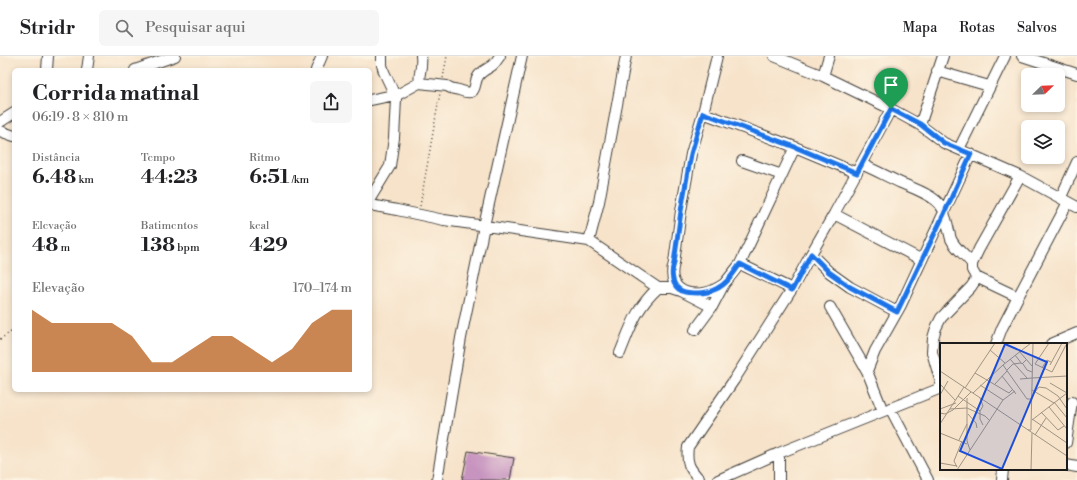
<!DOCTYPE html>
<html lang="pt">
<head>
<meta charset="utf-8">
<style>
  body { margin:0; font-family:"Libre Bodoni",serif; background:#f6f6f6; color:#202124; height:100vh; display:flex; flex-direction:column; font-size:15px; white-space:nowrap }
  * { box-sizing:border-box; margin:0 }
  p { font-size:13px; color:#757577 }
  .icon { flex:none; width:22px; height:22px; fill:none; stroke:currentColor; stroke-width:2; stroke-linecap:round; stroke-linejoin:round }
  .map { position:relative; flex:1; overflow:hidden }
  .side { position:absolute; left:12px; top:12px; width:360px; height:324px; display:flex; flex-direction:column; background:#fff; border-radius:6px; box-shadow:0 2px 6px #0003 }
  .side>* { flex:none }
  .needle { width:26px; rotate:67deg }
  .fabs { position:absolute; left:1021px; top:12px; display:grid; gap:8px }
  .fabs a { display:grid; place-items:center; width:44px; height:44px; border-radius:6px; background:#fff; box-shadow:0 2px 6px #0003; font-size:20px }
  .pin { position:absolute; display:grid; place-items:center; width:34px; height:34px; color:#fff; margin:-41px -17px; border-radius:50% 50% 50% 0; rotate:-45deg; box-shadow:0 0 4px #0007 }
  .pin .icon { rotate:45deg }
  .round { display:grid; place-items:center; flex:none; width:42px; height:42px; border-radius:6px; background:#f6f6f6 }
  .overview { display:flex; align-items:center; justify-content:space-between; height:68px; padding:0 20px }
  h1 { font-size:22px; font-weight:700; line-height:30px }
  .figures { display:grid; grid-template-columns:repeat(3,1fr); gap:6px; height:68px; padding:4px 20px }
  .figures div { display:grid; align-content:center }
  .figures b { font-size:20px; font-weight:700 }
  .figures small { font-size:11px; font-weight:400 }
  .figures p { font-size:11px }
  .chart { height:112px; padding:8px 20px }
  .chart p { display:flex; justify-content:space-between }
  .chart svg { width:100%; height:72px; margin-top:4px; fill:#b45309; opacity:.7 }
  header { display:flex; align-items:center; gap:24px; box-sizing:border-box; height:56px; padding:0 20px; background:#fff; border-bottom:1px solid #e0e0e0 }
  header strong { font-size:19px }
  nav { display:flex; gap:22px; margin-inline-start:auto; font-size:14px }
  .search { width:280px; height:36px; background:#f6f6f6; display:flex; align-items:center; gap:10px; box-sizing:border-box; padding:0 14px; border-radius:6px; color:#757577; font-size:15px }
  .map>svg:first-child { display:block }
  .building { fill:#c794c0 }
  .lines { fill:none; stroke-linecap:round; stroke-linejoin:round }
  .minor-casing { stroke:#3d3a36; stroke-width:12 }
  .path { stroke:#3d3a36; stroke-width:1.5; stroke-dasharray:1 3; stroke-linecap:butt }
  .minor { stroke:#fff; stroke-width:10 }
  .route-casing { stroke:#fff; stroke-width:8 }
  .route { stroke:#1a73e8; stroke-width:5 }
  .inset-road { fill:none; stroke:#9f9384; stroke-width:1 }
  .view { fill:#1d4ed8; fill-opacity:0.15; stroke:#1d4ed8; stroke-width:2 }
  .inset-edge { fill:none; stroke:#1c1c1c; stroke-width:2 }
</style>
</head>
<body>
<header>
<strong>Stridr</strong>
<div class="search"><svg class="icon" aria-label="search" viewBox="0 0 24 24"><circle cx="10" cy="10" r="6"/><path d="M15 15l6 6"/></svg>Pesquisar aqui</div>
<nav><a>Mapa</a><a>Rotas</a><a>Salvos</a></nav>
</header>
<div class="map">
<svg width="1077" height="424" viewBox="0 0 1077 424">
  <rect width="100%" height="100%" fill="#fcf5e5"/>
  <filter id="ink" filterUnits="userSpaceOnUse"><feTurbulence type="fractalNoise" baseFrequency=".025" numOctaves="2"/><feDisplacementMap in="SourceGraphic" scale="8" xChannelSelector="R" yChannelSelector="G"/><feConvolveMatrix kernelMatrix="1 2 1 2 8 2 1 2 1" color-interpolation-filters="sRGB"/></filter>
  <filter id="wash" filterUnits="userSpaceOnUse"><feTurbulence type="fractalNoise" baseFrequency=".012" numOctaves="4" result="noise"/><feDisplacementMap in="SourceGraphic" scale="16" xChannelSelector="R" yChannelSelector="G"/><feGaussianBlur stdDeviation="0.9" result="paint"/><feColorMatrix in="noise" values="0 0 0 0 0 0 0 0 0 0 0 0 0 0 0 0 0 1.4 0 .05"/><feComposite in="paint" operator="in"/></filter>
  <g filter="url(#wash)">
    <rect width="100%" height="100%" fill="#f7e3ca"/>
    <g id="blocks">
      <path class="building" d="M468 395 514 402 510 424H462Z"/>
    </g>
  </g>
  <g filter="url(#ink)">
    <use href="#blocks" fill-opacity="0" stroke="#3d3a36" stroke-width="1"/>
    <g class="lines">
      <defs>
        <path id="minor" d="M717 0 703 57 691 98 681 155 674 207C667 230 683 240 704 237 712 236 718 232 724 228
          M774 0 823 20 891 53 920 69 944 87 1020 120 1077 151
          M1022 0 1077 18
          M47 14 48 0
          M87 14 89 0
          M135 14 175 0
          M316 14 322 0
          M937 15 989 30
          M823 20 829 0
          M419 27 447 30C451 33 455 33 459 34 480 42 472 27 479 19 483 14 490 12 494 8 496 6 498 2 500 0
          M370 44 399 38 419 27C420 23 419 21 420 17 421 11 422 6 421 0
          M703 57 795 91 857 117
          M0 66 14 57
          M920 69 943 0
          M0 75 14 80
          M959 93 1005 0
          M742 105 782 119
          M861 108C875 114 888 121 901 127 913 132 943 142 944 158 947 162 949 177 951 183 956 194 966 199 972 208
          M1061 141 1077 106
          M370 143 390 110 394 82 396 43 392 33 384 16 382 9V0
          M370 149 397 154 444 164 589 185 658 232H672L681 235 712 251
          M834 158 922 204
          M589 185 599 146 626 0
          M811 198 829 216 850 231 897 256
          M740 208 792 233
          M1018 241 976 221 972 214V208L979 193 1020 120
          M830 251 867 315 883 355
          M695 274 712 251 724 228 740 208 795 91
          M996 288 1002 272 1018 241 1068 146
          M1051 288 1077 277
          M620 297C631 270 636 252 658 232
          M867 315 875 295 901 249 971 98
          M941 327 932 296 933 282 936 272 941 262 971 231 975 225 976 221
          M890 352 928 424
          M1066 387 1072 346
          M1066 409 1077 411
          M437 424 461 282 484 170 522 0
          M700 424C689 412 686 407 688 391L734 324 792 233 811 198 834 158 891 53
          M718 424 779 397 941 332
          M779 424V397
          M1002 424 1003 413"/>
      </defs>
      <use href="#minor" class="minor-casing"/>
      <path class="path" d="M443 22 447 0
        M420 150 440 37
        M0 283 14 274"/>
      <use href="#minor" class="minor"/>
    </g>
  </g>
  <g class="lines" filter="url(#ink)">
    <defs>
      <path id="route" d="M891 53 920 68 944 87 971 98 944 158 897 256 850 231 829 216 811 198 792 234 740 208C733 218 727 228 716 233 710 236 704 237 698 237 693 237 686 237 682 235 671 230 671 216 674 207L681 155 691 98 703 57 795 91 857 117Z"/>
    </defs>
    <use href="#route" class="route-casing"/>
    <use href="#route" class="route"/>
  </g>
  <g transform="translate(940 287)">
    <rect width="127" height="127" fill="#f7e3ca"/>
    <path class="inset-road" d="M50 7 65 20M79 8 92 23M75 12 82 21 86 17M70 16 87 35M83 21 87 27 92 29M95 21 112 29 126 2M95 21 109 0M63 22 87 56H92M110 22 122 0M102 25 107 17 111 19M67 27 73 21 81 20M0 28 127 113M35 30 69 50 73 46M62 33 76 51M92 35 127 33M80 36 92 35M110 40 127 50M0 41 15 57M55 41 67 28M40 42 63 57M25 45 55 0M92 47 114 60M95 49 99 44 106 45 118 53 127 66M33 50 63 22 91 0M0 52 8 38M18 53 40 68V76L43 82M27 55V98L30 107M40 55 43 63 40 68M114 59 127 75M109 64 127 86M0 66 16 60M10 66 27 65 45 73 50 78M101 69 118 87 124 83M0 70 5 71 13 67 31 49M28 71 36 80 37 85M92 76 127 100M92 77 127 50M0 81 24 44M88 87H91V83L93 0M0 90 27 101M95 92 106 75M19 97 27 81M0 120 17 123M17 124 14 118 22 98M17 127 63 57 75 48M91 127 92 90"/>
    <path class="view" d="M65 1 107 19 62 126 20 108Z"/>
    <rect width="127" height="127" class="inset-edge"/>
  </g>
</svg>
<div class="fabs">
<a><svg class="needle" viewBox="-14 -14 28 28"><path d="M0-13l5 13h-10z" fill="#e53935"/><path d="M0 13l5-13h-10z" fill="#757577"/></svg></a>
<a><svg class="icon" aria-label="layers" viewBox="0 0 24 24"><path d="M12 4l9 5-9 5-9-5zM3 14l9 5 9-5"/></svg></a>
</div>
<div class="pin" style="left:891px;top:53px;background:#1e9e55"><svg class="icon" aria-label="arrive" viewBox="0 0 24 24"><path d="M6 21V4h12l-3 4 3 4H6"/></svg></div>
<section class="side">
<div class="overview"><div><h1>Corrida matinal</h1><p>06:19 · 8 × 810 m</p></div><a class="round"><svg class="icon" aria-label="share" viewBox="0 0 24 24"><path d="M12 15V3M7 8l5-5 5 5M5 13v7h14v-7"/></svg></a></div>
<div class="figures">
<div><p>Distância</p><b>6.48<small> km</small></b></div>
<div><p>Tempo</p><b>44:23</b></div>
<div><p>Ritmo</p><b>6:51<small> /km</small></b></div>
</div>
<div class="figures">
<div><p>Elevação</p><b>48<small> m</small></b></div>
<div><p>Batimentos</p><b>138<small> bpm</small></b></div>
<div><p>kcal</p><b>429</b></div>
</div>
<div class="chart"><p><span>Elevação</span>170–174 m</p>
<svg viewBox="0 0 160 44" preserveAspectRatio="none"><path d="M0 44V6L10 14L20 14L30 14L40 14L50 22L60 38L70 38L80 30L90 22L100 22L110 30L120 38L130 30L140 14L150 6L160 6V44z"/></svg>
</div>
</section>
</div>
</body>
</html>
